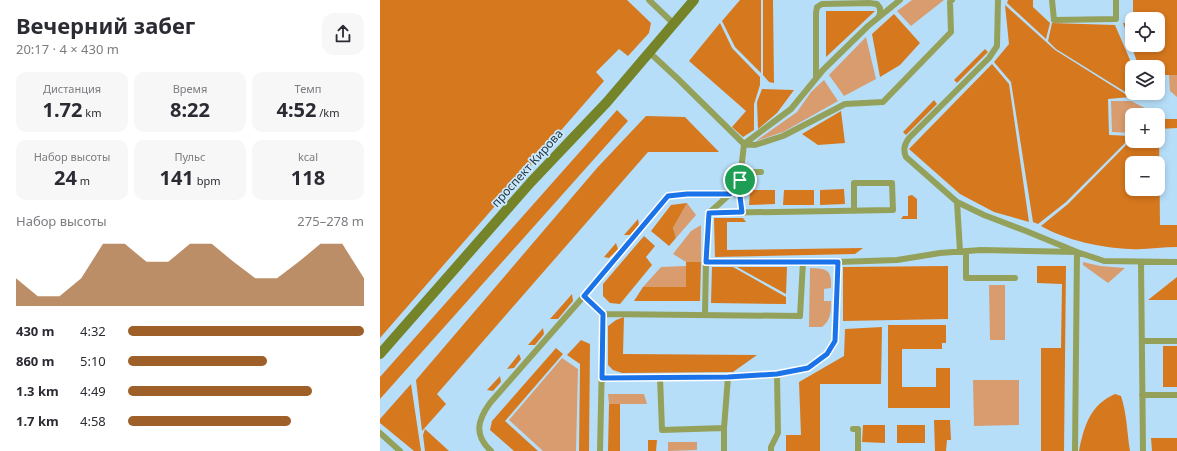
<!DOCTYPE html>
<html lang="ru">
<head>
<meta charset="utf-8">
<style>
  body { margin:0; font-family:"Noto Sans",sans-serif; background:#f7f7f7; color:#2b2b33; height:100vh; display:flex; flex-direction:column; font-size:15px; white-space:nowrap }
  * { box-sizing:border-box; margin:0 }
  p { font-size:13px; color:#7c7c81 }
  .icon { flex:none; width:22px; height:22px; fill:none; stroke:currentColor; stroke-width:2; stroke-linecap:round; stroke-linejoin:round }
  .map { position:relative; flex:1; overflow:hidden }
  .details { display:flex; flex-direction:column; background:#fff; width:380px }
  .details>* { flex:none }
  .fabs { position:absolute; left:745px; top:12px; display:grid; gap:8px }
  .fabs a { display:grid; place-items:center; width:40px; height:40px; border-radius:8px; background:#fff; box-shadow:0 2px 6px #0003; font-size:20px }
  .pin { position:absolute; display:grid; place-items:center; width:34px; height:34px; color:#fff; margin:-17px; border:2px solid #fff; border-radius:50%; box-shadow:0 1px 4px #0007 }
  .round { display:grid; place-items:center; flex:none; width:42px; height:42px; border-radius:12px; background:#f7f7f7 }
  .headline { display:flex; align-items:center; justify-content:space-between; height:68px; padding:0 16px }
  h1 { font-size:22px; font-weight:700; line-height:30px }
  .metrics { display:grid; grid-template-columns:repeat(3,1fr); gap:6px; height:68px; padding:4px 16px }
  .metrics div { display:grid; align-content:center; border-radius:10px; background:#f7f7f7; text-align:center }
  .metrics b { font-size:20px; font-weight:700 }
  .metrics small { font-size:11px; font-weight:400 }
  .metrics p { font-size:11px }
  .chart { height:112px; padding:8px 16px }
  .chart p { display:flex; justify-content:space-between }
  .chart svg { width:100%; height:72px; margin-top:4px; fill:#9f5f29; opacity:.7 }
  ul { padding:0 16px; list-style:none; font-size:13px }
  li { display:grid; grid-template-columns:64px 48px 1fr; align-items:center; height:30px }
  li i { height:10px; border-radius:5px; background:#9f5f29 }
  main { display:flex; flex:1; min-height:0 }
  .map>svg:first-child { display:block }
  .green { fill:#d89c6e }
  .forest { fill:#d6781e; fill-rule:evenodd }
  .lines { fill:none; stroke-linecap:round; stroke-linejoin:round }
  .service { stroke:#94a15b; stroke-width:6 }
  .secondary { stroke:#758329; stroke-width:10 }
  .route-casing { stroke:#fff; stroke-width:8 }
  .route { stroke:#1a73e8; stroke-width:5 }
  .labels { text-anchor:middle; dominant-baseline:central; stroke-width:3.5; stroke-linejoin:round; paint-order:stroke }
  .street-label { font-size:12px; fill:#2d3d47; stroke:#cbeaff }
</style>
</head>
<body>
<main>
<section class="details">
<div class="headline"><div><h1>Вечерний забег</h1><p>20:17 · 4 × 430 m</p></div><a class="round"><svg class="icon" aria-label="share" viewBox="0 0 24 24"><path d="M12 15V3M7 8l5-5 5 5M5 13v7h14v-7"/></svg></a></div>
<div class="metrics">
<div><p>Дистанция</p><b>1.72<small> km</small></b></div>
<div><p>Время</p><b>8:22</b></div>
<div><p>Темп</p><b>4:52<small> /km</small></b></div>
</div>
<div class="metrics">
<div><p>Набор высоты</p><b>24<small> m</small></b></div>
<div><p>Пульс</p><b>141<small> bpm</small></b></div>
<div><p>kcal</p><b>118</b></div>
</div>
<div class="chart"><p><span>Набор высоты</span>275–278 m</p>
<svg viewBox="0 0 160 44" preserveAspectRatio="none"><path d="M0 44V27L10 38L20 38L30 27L40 6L50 6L60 17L70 17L80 6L90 6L100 17L110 27L120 27L130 17L140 6L150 6L160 27V44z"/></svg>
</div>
<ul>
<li><b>430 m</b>4:32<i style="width:100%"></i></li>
<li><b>860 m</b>5:10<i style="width:59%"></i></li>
<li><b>1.3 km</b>4:49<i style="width:78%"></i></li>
<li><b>1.7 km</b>4:58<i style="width:69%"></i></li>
</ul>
</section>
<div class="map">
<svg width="797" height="451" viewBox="0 0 797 451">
  <rect width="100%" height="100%" fill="#b7def8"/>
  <path class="green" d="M532 0H564L531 26 517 11Z
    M486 37 496 79 464 96 449 75Z
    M789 75H797V97L790 91Z
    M444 80 458 101 403 132 376 141 417 112 431 92Z
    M731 101H751L771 111 768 115H752V133L732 132Z
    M307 203 316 215 296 238 293 228Z
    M321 225V262H306L293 254 311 231Z
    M703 262 720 266 745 268 728 283 703 265Z
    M306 266V288L263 287 281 267Z
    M430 268C447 269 452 269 451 288L444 289V301H451C451 312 451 320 442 327H429Z
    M609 285H625V340H610Z
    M182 358 198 369 196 451H163L129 420Z
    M593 380H639V425L594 426Z
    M228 394H264L267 404H229Z
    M288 442H317V450L288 451Z"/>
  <path class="forest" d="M0 0H247L271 23 269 33 248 56 239 49 216 72 224 81 0 338Z
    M360 0H381V73L355 47 342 21Z
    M383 0H393L394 83 389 82 383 75Z
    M628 0H653V7L670 23 666 39 627 3Z
    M753 0H797V75H778V67H759L743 23H752V45H778V19H753Z
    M625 5 675 50 750 97 728 99 729 135 752 136 686 202 658 224 653 222 631 82 614 62 629 44Z
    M446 11H495L446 57Z
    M514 14 540 43 520 65 500 77 492 34Z
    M340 23 352 48 380 77V85L374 104V130L363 137 352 127 366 111 309 61Z
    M672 23 735 25 753 67H752V93H758L755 98 676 49 668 41Z
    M605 49 608 52 577 83 574 80Z
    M612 64 629 84 649 222 614 212 580 194 529 149Z
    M382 89 414 90 397 113 378 129 377 102Z
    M554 100 557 104 526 135 523 132Z
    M237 110 248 121 0 399V377Z
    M461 111 465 143 438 145 422 134Z
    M266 116 305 117 339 152H268L57 394 66 404 42 431 36 380 217 168Z
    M778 119H797V128L779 129 780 225H797V247C782 247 766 250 750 249 722 248 685 240 661 226L688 204 752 139V141H778ZM752 163H778V189H752Z
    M464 189 465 204 440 205V190Z
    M370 190H395V204L369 205Z
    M404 190H434V205H403Z
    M532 195 537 199V219H521L523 216H528V196Z
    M307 203 293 228 296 238 289 246 271 231 291 205Z
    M334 218H363L366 222H347V250L483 248 475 254 335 257Z
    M258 219 259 225 250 235H244Z
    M264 236 275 246 266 257 272 265 240 304 230 303 223 296V284Z
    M236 243 238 249 229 258 224 257Z
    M306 262H321L320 301H254L263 287H306Z
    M568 266V319L463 321V267Z
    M657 266H686L684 451H661V348H681L682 284 657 283Z
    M332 267H353L406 297V304L331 303Z
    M357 267H407L406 294Z
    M797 277V300H768Z
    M192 294 193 301 178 319H170Z
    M244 317 243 354 377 355 353 372 242 373 233 370 228 365V326L236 320Z
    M508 325H566V343H562V349H522V387H556V368H570V408H508Z
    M502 327 501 384H440V451H406V435H421L419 382 464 356 465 329Z
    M163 328 164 334 155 345H148Z
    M201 340 210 344 209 451H199L200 364 187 355Z
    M783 346H797V387H783Z
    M176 348 183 354 125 421 158 451H134L110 430 112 421Z
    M139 354 141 359 134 368 127 369Z
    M120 376 121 382 113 391 107 390Z
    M31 384 41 451H34L0 423V419Z
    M735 394 741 396C747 414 747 433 750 451H699C704 426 710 405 735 394Z
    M229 404H240V451H228Z
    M554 420H570L571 440H567L566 451H555Z
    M483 425H505V443L482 442Z
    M517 425H545V443H517Z
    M45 429 69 451H45L43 435Z
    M771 438H797V451H772Z
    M268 440H277L276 451H268Z"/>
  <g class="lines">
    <path class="service" d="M269 0 293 23
      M520 0 488 26 443 70 411 109 364 144 360 180 350 194 329 213 326 262H458L517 260 560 253 601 250 697 252 695 451
      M618 0 617 46 609 58 529 138C524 145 523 150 526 157L577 202 604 215 646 231 697 252 724 261 797 262
      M672 0 674 20 736 19V0
      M269 52 298 79 364 144 375 145 403 136 465 104 503 102 571 32 570 2 572 0
      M436 78V13L437 7 442 4 489 3 497 4 500 8V14L498 18
      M361 172H381
      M360 181V199L362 212
      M577 202 580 251
      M329 213 513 210 512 183H474V211
      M586 251V278H635
      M761 262 763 451
      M223 314 420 316 423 262
      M325 314 326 262
      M762 341H797
      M280 377 282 430 344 428
      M222 378 348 377 397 375 428 368 447 354 455 341 458 262
      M762 395H797
      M473 429H478V451
      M0 433 20 451
      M111 451C94 435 97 421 110 403L204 296
      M220 451 223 314 204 296 288 196 307 194H350
      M344 451V428L348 377
      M391 451V447L398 433 397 375"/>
    <path class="secondary" d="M0 354 151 182 227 102 314 0"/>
  </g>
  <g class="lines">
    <defs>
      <path id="route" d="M360 180 359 189 362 212 329 213 326 262H458L455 341 447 354 428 368 397 374 348 377 222 378 223 314 204 296 288 196 307 194H350Z"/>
    </defs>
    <use href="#route" class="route-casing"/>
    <use href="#route" class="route"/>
  </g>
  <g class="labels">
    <g class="street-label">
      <text transform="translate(147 168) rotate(-48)">проспект Кирова</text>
    </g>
  </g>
</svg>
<div class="fabs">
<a><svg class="icon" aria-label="locate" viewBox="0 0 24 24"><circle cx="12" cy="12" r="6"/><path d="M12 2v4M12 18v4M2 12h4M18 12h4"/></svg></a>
<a><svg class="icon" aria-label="layers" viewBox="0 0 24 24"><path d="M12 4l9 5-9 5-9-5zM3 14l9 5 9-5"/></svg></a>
<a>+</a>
<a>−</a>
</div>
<div class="pin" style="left:360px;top:180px;background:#1e9e55"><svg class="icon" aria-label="arrive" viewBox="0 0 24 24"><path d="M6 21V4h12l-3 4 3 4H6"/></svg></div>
</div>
</main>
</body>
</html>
